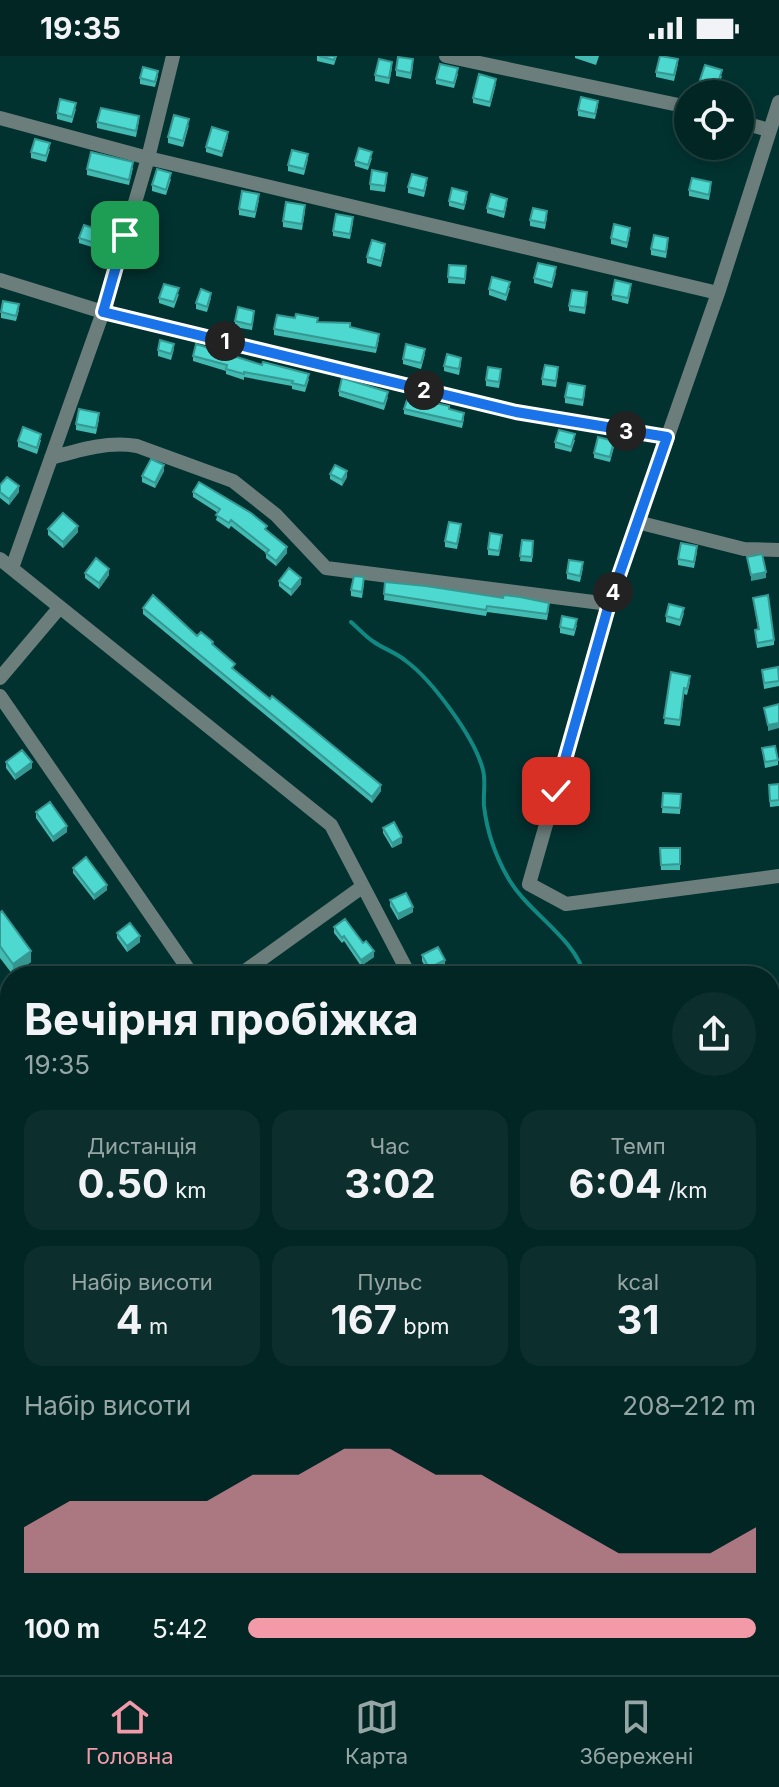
<!DOCTYPE html>
<html lang="uk">
<head>
<meta charset="utf-8">
<style>
  body { margin:0; font-family:Inter,sans-serif; background:#0c2e2c; color:#f1f3f6; height:100vh; display:flex; flex-direction:column; font-size:30px; white-space:nowrap }
  * { box-sizing:border-box; margin:0 }
  p { font-size:26px; color:#96a5a6 }
  .icon { flex:none; width:44px; height:44px; fill:none; stroke:currentColor; stroke-width:2; stroke-linecap:round; stroke-linejoin:round }
  .map { position:relative; flex:1; overflow:hidden }
  .drawer { position:absolute; left:0px; top:910px; width:780px; height:710px; display:flex; flex-direction:column; background:#022624; border-radius:32px 32px 0 0; box-shadow:0 4px 12px #0003,0 0 0 2px #234341 }
  .drawer>* { flex:none }
  .buttons { position:absolute; left:674px; top:24px; display:grid; gap:16px }
  .buttons a { display:grid; place-items:center; width:80px; height:80px; border-radius:50%; background:#022624; box-shadow:0 4px 12px #0003,0 0 0 2px #234341; font-size:40px }
  .pin { position:absolute; display:grid; place-items:center; width:68px; height:68px; color:#fff; margin:-34px; border-radius:16px; box-shadow:0 4px 12px #0006 }
  .km { position:absolute; width:40px; height:40px; margin:-20px; border-radius:50%; background:#222; color:#fff; font-size:22px; line-height:40px; text-align:center }
  .round { display:grid; place-items:center; flex:none; width:84px; height:84px; border-radius:42px; background:#0c2e2c }
  .summary { display:flex; align-items:center; justify-content:space-between; height:136px; padding:0 24px }
  h1 { font-size:44px; font-weight:700; line-height:60px }
  .figures { display:grid; grid-template-columns:repeat(3,1fr); gap:12px; height:136px; padding:8px 24px }
  .figures div { display:grid; align-content:center; border-radius:20px; background:#0c2e2c; text-align:center }
  .figures b { font-size:40px; font-weight:700 }
  .figures small { font-size:22px; font-weight:400 }
  .figures p { font-size:22px }
  .chart { height:224px; padding:16px 24px }
  .chart p { display:flex; justify-content:space-between }
  .chart svg { width:100%; height:144px; margin-top:8px; fill:#f39aa9; opacity:.7 }
  ul { padding:0 24px; list-style:none; font-size:26px }
  li { display:grid; grid-template-columns:128px 96px 1fr; align-items:center; height:60px }
  li i { height:20px; border-radius:10px; background:#f39aa9 }
  .status { display:flex; justify-content:space-between; align-items:center; height:56px; padding:0 40px; background:#022624; direction:ltr }
  .status svg { height:22px; fill:currentColor }
  .tabs { display:flex; justify-content:space-around; align-items:center; height:112px; border-top:2px solid #234341; background:#022624; font-size:22px; color:#96a5a6 }
  .tabs a { display:grid; justify-items:center; gap:4px }
  .tabs .current { color:#f39aa9 }
  .map>svg:first-child { display:block }
  .lines { fill:none; stroke-linecap:round; stroke-linejoin:round }
  .stream { stroke:#118982; stroke-width:4 }
  .minor { stroke:#6b7e7c; stroke-width:14 }
  .wall { fill:#42bbb3 }
  .shaded-wall { fill:#369892 }
  .building { fill:#4dd9d0; stroke:#369892; stroke-width:2 }
  .route-casing { stroke:#fff; stroke-width:16 }
  .route { stroke:#1a73e8; stroke-width:10 }
</style>
</head>
<body>
<div class="status"><b>19:35</b><svg viewBox="0 0 49 12"><path d="M0 12V9h3v3zM5 12V6h3v6zM10 12V3h3v9zM15 12V0h3v12zM26 1h20v11H26zM47 4h2v5h-2z"/></svg></div>
<div class="map">
<svg width="779" height="1619" viewBox="0 0 779 1619">
  <rect width="100%" height="100%" fill="#023230"/>
  <g class="lines">
    <path class="stream" d="M351 566C359 573 366 581 374 586 384 593 397 597 406 605 432 624 475 682 483 714 486 725 483 739 484 750 487 776 494 797 507 820 527 857 573 879 585 920
      M682 1610 684 1619
      M712 1619 716 1610"/>
    <path class="minor" d="M446 0 688 51
      M779 46 718 237 609 548 529 828 566 848 779 820
      M0 62 148 102 718 237
      M740 66 769 74
      M0 224 103 256 516 356 667 381
      M51 402C79 394 108 385 137 390L233 425 276 459 326 512 609 548
      M637 466 744 493 779 494
      M0 503 331 769 410 920
      M12 512 103 256 148 102 173 0
      M0 622 60 551
      M0 640 193 920
      M238 920 362 831
      M0 946 10 961
      M0 1075 10 1069
      M770 1164 779 1162
      M0 1341 10 1355
      M0 1589 10 1583
      M192 1610 198 1619
      M432 1610 438 1619"/>
  </g>
  <path class="wall" d="M317 0H337L334 9 317 5Z
    M575 0H599L596 9 575 2Z
    M678 8 674 25 656 21V16Z
    M413 9 411 23 396 20V14Z
    M392 12 389 28 375 25V19Z
    M458 18 454 32 436 28V23Z
    M158 20 155 31 140 28V22Z
    M722 20 717 36 700 30V24Z
    M496 28 490 51 473 47V42Z
    M598 50 595 63 578 60V54Z
    M76 53 72 67 57 63V57Z
    M139 65 136 81 97 72V66Z
    M189 69 183 91 168 87V81Z
    M228 81 222 101 206 96V91Z
    M697 90H717L715 99 697 95Z
    M50 93 46 106 31 102V96Z
    M372 102 368 114 355 110V105Z
    M308 103 304 119 288 115V109Z
    M133 112 129 129 87 119V113Z
    M387 122 385 136 370 134V128Z
    M171 123 166 139 152 135V129Z
    M427 128 424 141 408 137V131Z
    M711 131 709 144 689 140V134Z
    M467 142 464 154 449 150V145Z
    M259 144 255 162 239 159V153Z
    M507 148 504 162 487 157V152Z
    M305 155 302 174 283 171V165Z
    M547 161 545 173 530 170V164Z
    M353 166 350 183 333 180V175Z
    M630 178 627 192 611 188V182Z
    M99 180 95 192 79 187V182Z
    M668 188 666 202 651 199V193Z
    M385 194 381 211 367 207V201Z
    M449 209 466 210 465 228 448 227Z
    M556 217 552 232 534 227V222Z
    M510 232 506 245 489 239V233Z
    M631 233 628 248 612 244V239Z
    M179 238 174 252 159 247V242Z
    M211 242 207 256 196 253V247Z
    M587 242 585 258 569 255V250Z
    M19 254 16 265 1 262V256Z
    M254 260 252 274 235 271V265Z
    M295 262 350 271 379 283 376 297 274 279V273Z
    M174 293 171 304 158 300V294Z
    M425 298 421 313 403 308V303Z
    M193 300 309 323 305 336 292 333V330L244 321V324L226 318V315L193 305Z
    M461 307 459 319 444 315V310Z
    M558 317 556 331 542 329V323Z
    M501 318 499 332 486 330V324Z
    M339 335 388 341 384 354 339 340Z
    M585 336 583 350 565 347V341Z
    M404 353H449L464 363 462 372 404 358Z
    M99 363 96 378 76 374V368Z
    M41 384 37 398 18 391V385Z
    M575 384 571 396 555 392V386Z
    M614 391 610 406 594 402V397Z
    M164 415 155 432 142 426V420Z
    M330 418 347 421 342 430 330 423Z
    M0 429 19 436 9 449 0 442Z
    M193 436 267 475 287 497 276 510 266 502V497L231 470 229 473 216 464 218 457 193 441Z
    M48 473 78 476 63 492 48 479Z
    M461 474 457 493 445 491V485Z
    M502 484 499 500 488 499V493Z
    M522 484 533 485 532 506 520 505Z
    M697 496 694 512 678 509V503Z
    M583 512 580 526 567 523V517Z
    M85 517 109 519 99 533 85 522Z
    M279 525 301 528 291 540 279 530Z
    M385 526 549 553 547 564 487 556 486 560 384 544Z
    M364 527 362 542 351 540V534Z
    M753 542 774 584V589L757 592 755 574 758 573Z
    M143 552 213 590 235 614 381 735 372 747 143 558Z
    M684 557 680 570 666 566V560Z
    M577 569 574 580 560 577V571Z
    M762 614 779 620V630L764 633Z
    M671 616 690 626 687 639 684 638 680 670 664 668Z
    M762 692 778 704V709L765 712Z
    M6 706 32 712 15 724 6 712Z
    M779 728V750L770 751 769 735Z
    M663 737 681 738 680 758 662 757Z
    M36 756 67 776 53 786 36 762Z
    M383 772 402 787 392 792 383 777Z
    M660 792 680 808V814H661Z
    M73 812 107 834 94 844 73 817Z
    M390 844 413 856 398 864 390 850Z
    M0 857 31 906 13 919 0 902Z
    M334 871 374 901 361 910 344 885 342 887 334 877Z
    M117 877 140 886 127 896 117 882Z
    M422 899 445 910 429 918 422 905Z
    M10 1082V1102L4 1092V1086Z
    M0 1405 10 1419V1460L0 1445Z
    M4 1606 10 1610H43L31 1619H9L4 1612Z
    M222 1610H248L255 1619H228Z
    M394 1610H414L419 1619H400Z"/>
  <path class="shaded-wall" d="M228 76V81L222 101V96Z
    M164 409V415L155 432V427Z
    M347 415V421L342 430V424Z
    M19 430V436L9 449V443Z
    M78 470V476L63 492V486Z
    M287 491V497L276 510V505Z
    M109 513V519L99 533V527Z
    M766 516V522L751 525V519Z
    M301 522V528L291 540V534Z
    M779 667V672L768 675V669Z
    M32 706V712L15 724V719Z
    M381 729V735L372 747V741Z
    M67 770V776L53 786V781Z
    M402 781V787L392 792V787Z
    M107 829V834L94 844V839Z
    M413 851V856L398 864V858Z
    M140 880V886L127 896V890Z
    M31 895V906L13 919V908Z
    M374 895V901L361 910V904Z
    M445 904V910L429 918V912Z
    M10 1036V1041L0 1049V1043Z
    M5 1236V1241L0 1245V1239Z
    M10 1540V1546L0 1553V1547Z
    M35 1610H43L31 1619H23Z"/>
  <path class="building" d="M319 0H335L334 4Z
    M660 0 678 3 674 19 656 16Z
    M398 1 413 3 411 17 396 14Z
    M379 3 392 6 389 22 375 19Z
    M440 8 458 12 454 27 436 23Z
    M705 9 722 14 717 30 700 24Z
    M143 11 158 15 155 26 140 22Z
    M479 18 496 23 490 46 473 42Z
    M581 41 598 45 595 58 578 54Z
    M60 43 76 47 72 61 57 57Z
    M101 52 139 60 136 75 97 66Z
    M174 59 189 63 183 85 168 81Z
    M212 71 228 76 222 96 206 91Z
    M35 83 50 87 46 100 31 96Z
    M698 90H716L715 93Z
    M359 92 372 96 368 109 355 105Z
    M292 94 308 98 304 113 288 109Z
    M91 96 133 106 129 124 87 113Z
    M157 113 171 117 166 134 152 129Z
    M372 114 387 117 385 130 370 128Z
    M412 118 427 122 424 135 408 131Z
    M692 122 711 126 709 139 689 134Z
    M452 132 467 136 464 149 449 145Z
    M242 135 259 138 255 156 239 153Z
    M491 138 507 143 504 156 487 152Z
    M286 146 305 149 302 168 283 165Z
    M533 152 547 155 545 167 530 164Z
    M336 158 353 161 350 178 333 175Z
    M614 168 630 172 627 187 611 182Z
    M84 169 99 174 95 187 79 182Z
    M654 179 668 182 666 196 651 193Z
    M372 184 385 188 381 205 367 201Z
    M538 207 556 211 552 227 534 222Z
    M449 209 466 210 465 223 448 221Z
    M492 221 510 226 506 239 489 233Z
    M615 224 631 228 628 242 612 239Z
    M164 228 179 232 174 246 159 242Z
    M201 233 211 237 207 251 196 247Z
    M572 234 587 236 585 252 569 250Z
    M3 245 19 248 16 260 1 256Z
    M238 251 254 255 252 269 235 265Z
    M296 258 318 262 317 266 350 267V271L379 278 376 292 274 273 277 259 295 262Z
    M160 284 174 288 171 298 158 294Z
    M196 288 262 309 263 306 309 318 305 330 292 327 293 325 244 316V318L226 313 227 309 193 300Z
    M406 288 425 293 421 307 403 303Z
    M447 298 461 302 459 313 444 310Z
    M545 309 558 311 556 325 542 323Z
    M488 311 501 313 499 326 486 324Z
    M342 322 388 336 384 348 339 335Z
    M568 327 585 330 583 344 565 341Z
    M408 341 449 350V353L464 357 462 366 404 353Z
    M79 353 99 357 96 372 76 368Z
    M23 371 41 378 37 392 18 385Z
    M559 374 575 378 571 391 555 386Z
    M598 381 614 385 610 401 594 397Z
    M151 403 164 409 155 427 142 420Z
    M335 409 347 415 342 424 330 418Z
    M7 421 19 430 9 443 0 436V429Z
    M199 426 251 457 267 470 265 473 287 491 276 505 266 497 269 494 231 464 229 467 216 459 220 453 193 436Z
    M63 457 78 470 63 486 48 473Z
    M449 466 461 468 457 488 445 485Z
    M490 477 502 479 499 495 488 493Z
    M522 484 533 485 532 501 520 500Z
    M681 487 697 490 694 506 678 503Z
    M762 498 766 516 751 519 747 501Z
    M96 502 109 513 99 527 85 517Z
    M569 504 583 506 580 520 567 517Z
    M289 512 301 522 291 534 279 525Z
    M354 520 364 521 362 536 351 534Z
    M385 526 426 530 503 542 504 539 520 541 549 547 547 558 487 550 486 554 384 538Z
    M153 539 197 580 201 576 213 586 212 588 235 608 232 612 270 643 272 640 381 729 372 741 143 552Z
    M768 539 774 584 757 587 755 574 759 573 753 542Z
    M669 548 684 552 680 564 666 560Z
    M562 560 577 563 574 574 560 571Z
    M778 611 779 625 764 627 762 614Z
    M671 616 690 620 687 633 684 632 680 664 664 662Z
    M779 648V667L768 669 764 652Z
    M775 690 778 704 765 706 762 692Z
    M22 694 32 706 15 719 6 706Z
    M779 728V744L770 745 769 729Z
    M663 737 681 738 680 752 662 751Z
    M50 746 67 770 53 781 36 756Z
    M394 766 402 781 392 787 383 772Z
    M660 792H680V808L661 809Z
    M86 801 107 829 94 839 73 812Z
    M406 837 413 851 398 858 390 844Z
    M2 855 31 895 13 908 0 890V857Z
    M345 863 363 887 366 885 374 895 361 904 344 880 342 882 334 871Z
    M130 867 140 880 127 890 117 877Z
    M438 891 445 904 429 912 422 899Z
    M163 911 169 920H150Z
    M386 912 391 920H376L375 919Z
    M9 1002 10 1036 0 1043V1009Z
    M10 1082V1096L4 1086Z
    M0 1229 5 1236 0 1239Z
    M0 1405 10 1419V1455L0 1440Z
    M4 1520 10 1529V1540L0 1547V1522Z
    M10 1602V1610H35L23 1619H13L4 1606Z
    M226 1610H248L255 1619H232Z
    M398 1610H414L419 1619H404Z
    M462 1610H478L484 1619H463L458 1612Z"/>
  <g class="lines">
    <defs>
      <path id="route" d="M125 179 103 256 516 356 667 381 609 548 556 735"/>
    </defs>
    <use href="#route" class="route-casing"/>
    <use href="#route" class="route"/>
  </g>
</svg>
<div class="buttons">
<a><svg class="icon" aria-label="locate" viewBox="0 0 24 24"><circle cx="12" cy="12" r="6"/><path d="M12 2v4M12 18v4M2 12h4M18 12h4"/></svg></a>
</div>
<div class="pin" style="left:125px;top:179px;background:#1e9e55"><svg class="icon" aria-label="arrive" viewBox="0 0 24 24"><path d="M6 21V4h12l-3 4 3 4H6"/></svg></div>
<div class="pin" style="left:556px;top:735px;background:#d93025"><svg class="icon" aria-label="check" viewBox="0 0 24 24"><path d="M5 12l5 5 9-10"/></svg></div>
<b class="km" style="left:225px;top:285px">1</b>
<b class="km" style="left:424px;top:334px">2</b>
<b class="km" style="left:626px;top:375px">3</b>
<b class="km" style="left:613px;top:536px">4</b>
<section class="drawer">
<div class="summary"><div><h1>Вечірня пробіжка</h1><p>19:35</p></div><a class="round"><svg class="icon" aria-label="share" viewBox="0 0 24 24"><path d="M12 15V3M7 8l5-5 5 5M5 13v7h14v-7"/></svg></a></div>
<div class="figures">
<div><p>Дистанція</p><b>0.50<small> km</small></b></div>
<div><p>Час</p><b>3:02</b></div>
<div><p>Темп</p><b>6:04<small> /km</small></b></div>
</div>
<div class="figures">
<div><p>Набір висоти</p><b>4<small> m</small></b></div>
<div><p>Пульс</p><b>167<small> bpm</small></b></div>
<div><p>kcal</p><b>31</b></div>
</div>
<div class="chart"><p><span>Набір висоти</span>208–212 m</p>
<svg viewBox="0 0 160 44" preserveAspectRatio="none"><path d="M0 44V30L10 22L20 22L30 22L40 22L50 14L60 14L70 6L80 6L90 14L100 14L110 22L120 30L130 38L140 38L150 38L160 30V44z"/></svg>
</div>
<ul>
<li><b>100 m</b>5:42<i style="width:100%"></i></li>
</ul>
</section>
</div>
<nav class="tabs">
<a class="current"><svg class="icon" aria-label="home" viewBox="0 0 24 24"><path d="M3 11l9-7 9 7M6 9v11h12V9"/></svg>Головна</a>
<a><svg class="icon" aria-label="map" viewBox="0 0 24 24"><path d="M3 6l6-2 6 2 6-2v14l-6 2-6-2-6 2zM9 4v14M15 6v14"/></svg>Карта</a>
<a><svg class="icon" aria-label="saved" viewBox="0 0 24 24"><path d="M7 4h10v16l-5-4-5 4z"/></svg>Збережені</a>
</nav>
</body>
</html>
